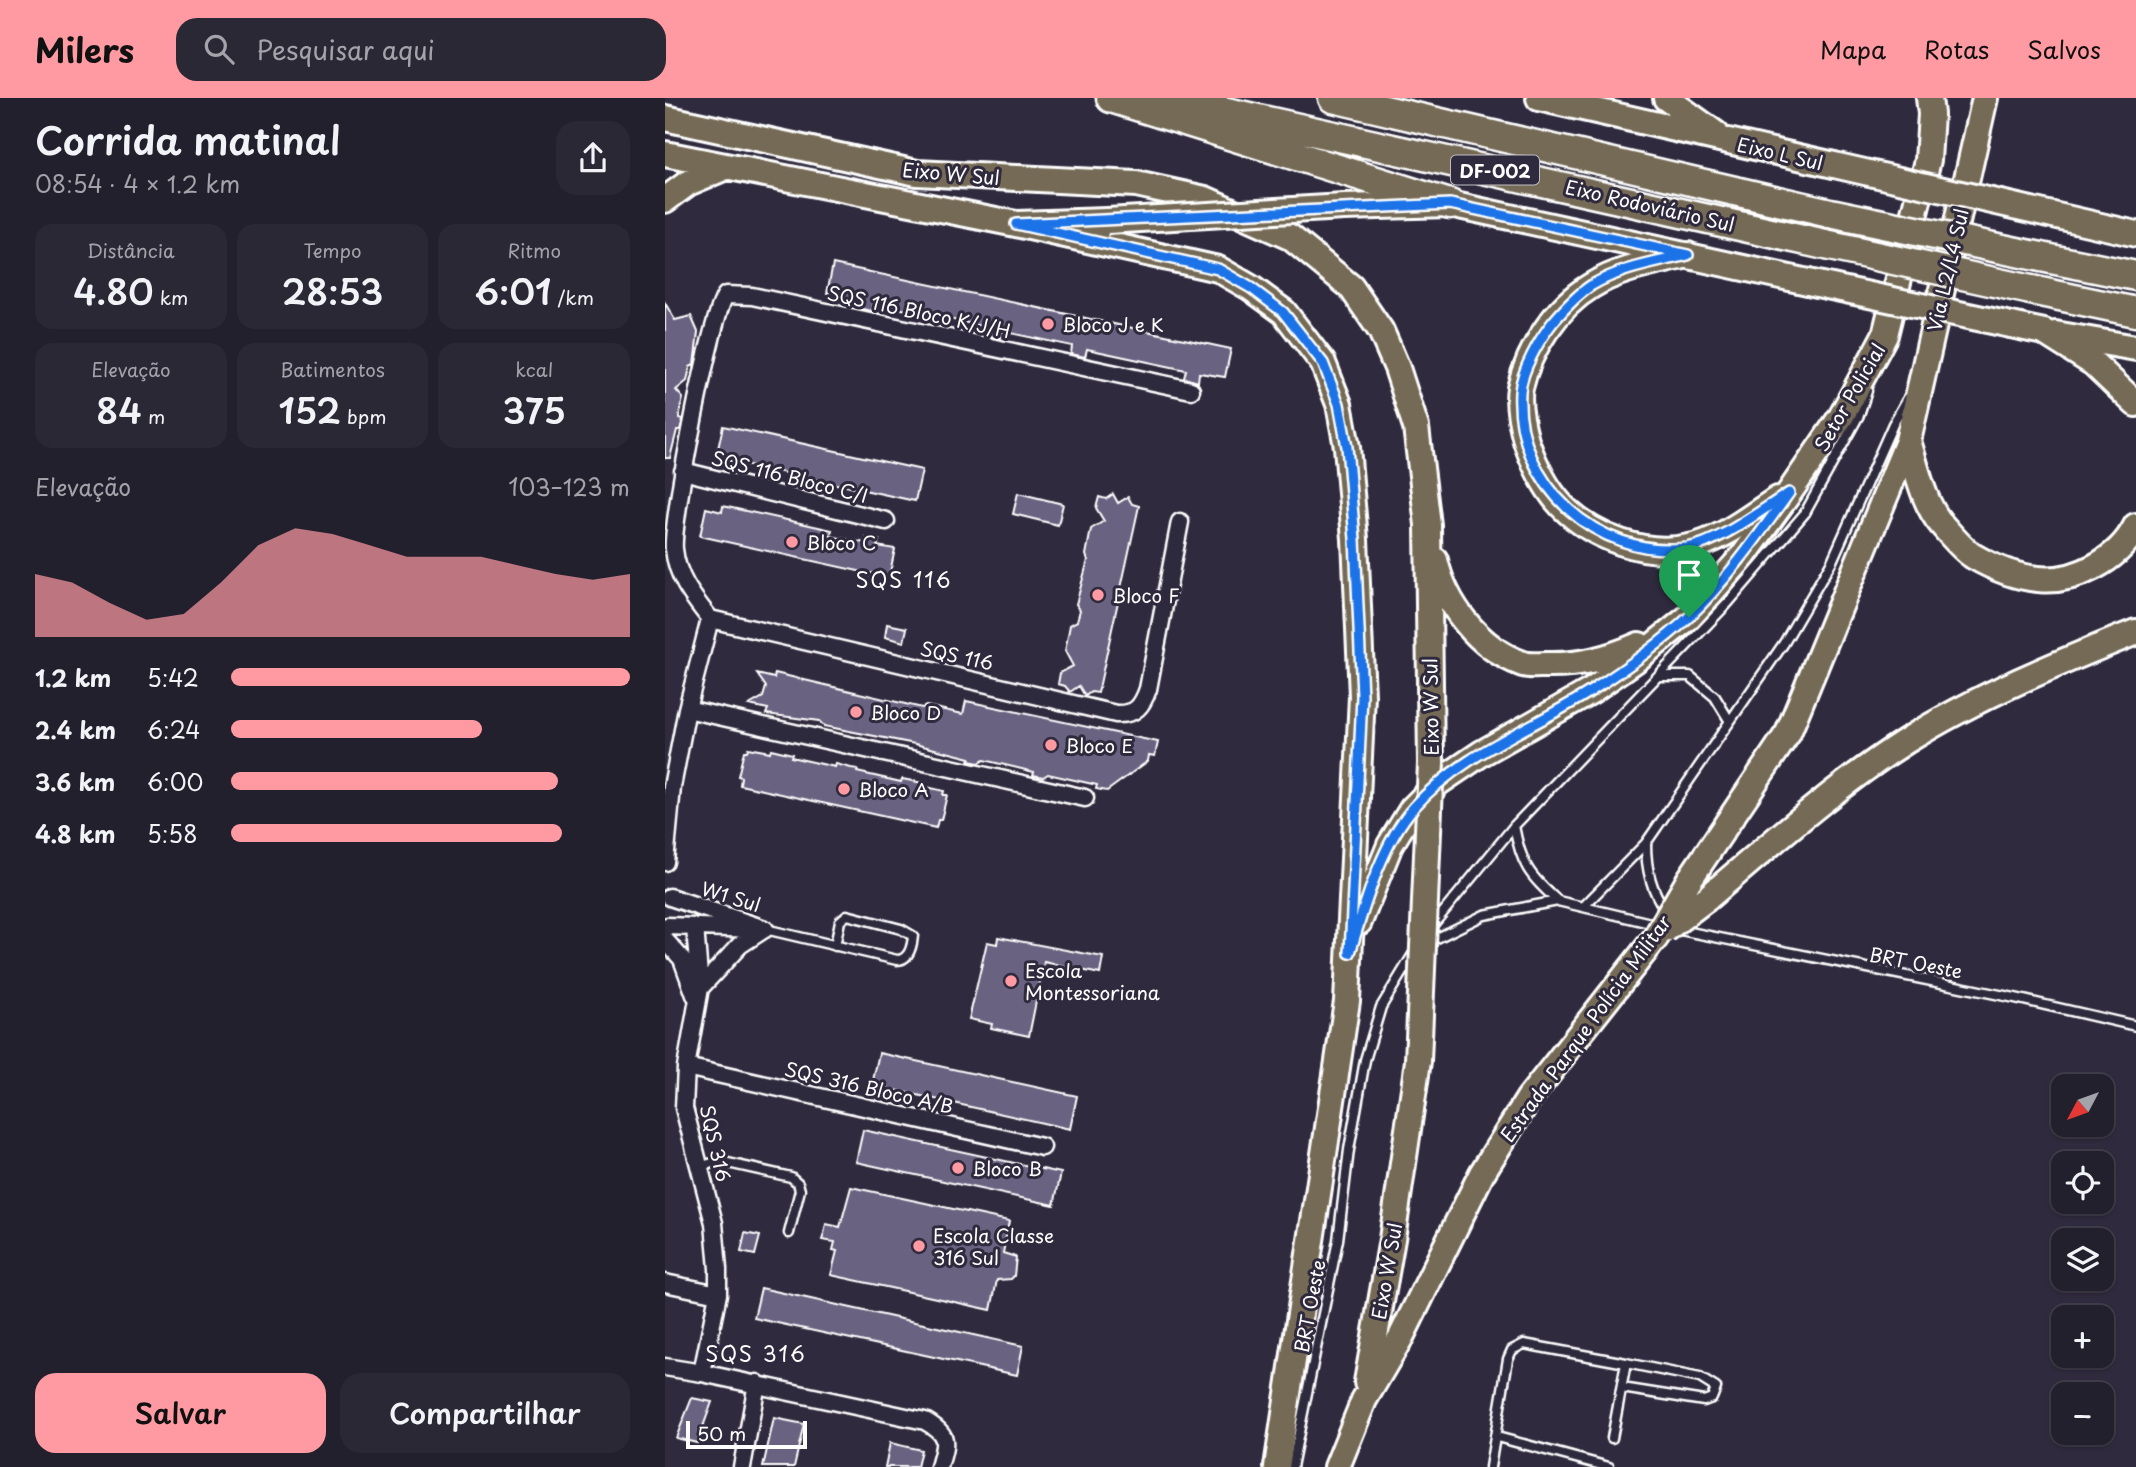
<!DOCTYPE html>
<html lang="pt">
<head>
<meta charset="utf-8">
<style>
  body { margin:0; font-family:"Playpen Sans",sans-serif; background:#2b2836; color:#f1f3f6; height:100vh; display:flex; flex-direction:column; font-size:26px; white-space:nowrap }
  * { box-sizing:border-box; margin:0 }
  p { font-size:23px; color:#a3a3aa }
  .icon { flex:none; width:38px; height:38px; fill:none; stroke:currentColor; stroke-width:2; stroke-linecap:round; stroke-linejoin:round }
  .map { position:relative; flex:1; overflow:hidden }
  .sheet { display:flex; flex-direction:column; background:#23202e; width:665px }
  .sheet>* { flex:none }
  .needle { width:46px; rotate:229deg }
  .buttons { position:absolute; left:1386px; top:976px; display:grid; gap:14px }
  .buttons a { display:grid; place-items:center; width:63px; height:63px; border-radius:14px; background:#23202e; box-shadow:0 2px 5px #0004,0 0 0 2px #403e4a; font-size:35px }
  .scale { position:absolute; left:21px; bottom:18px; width:121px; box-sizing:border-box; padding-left:7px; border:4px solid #fff; border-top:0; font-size:19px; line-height:24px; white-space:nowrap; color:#fff; -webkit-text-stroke:5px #2f2a3d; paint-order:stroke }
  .pin { position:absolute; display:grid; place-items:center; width:60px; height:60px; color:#fff; margin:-72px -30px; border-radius:50% 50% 50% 0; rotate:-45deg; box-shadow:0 0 7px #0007 }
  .pin .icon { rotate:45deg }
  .round { display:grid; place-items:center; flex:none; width:74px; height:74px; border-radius:21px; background:#2b2836 }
  .summary { display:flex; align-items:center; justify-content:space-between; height:119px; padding:0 35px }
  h1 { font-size:38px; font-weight:600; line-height:52px }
  .stats { display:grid; grid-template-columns:repeat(3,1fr); gap:10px; height:119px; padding:7px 35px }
  .stats div { display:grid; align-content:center; border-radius:18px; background:#2b2836; text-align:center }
  .stats b { font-size:35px; font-weight:600 }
  .stats small { font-size:19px; font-weight:400 }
  .stats p { font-size:19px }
  .chart { height:196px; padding:14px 35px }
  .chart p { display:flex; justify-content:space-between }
  .chart svg { width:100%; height:126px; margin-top:7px; fill:#ff9aa2; opacity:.7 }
  .cta { display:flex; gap:14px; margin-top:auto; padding:14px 35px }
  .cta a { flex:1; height:80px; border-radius:21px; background:#ff9aa2; color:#111; font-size:28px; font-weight:600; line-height:80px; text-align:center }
  .cta a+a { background:#2b2836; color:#f1f3f6 }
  ul { padding:0 35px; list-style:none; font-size:23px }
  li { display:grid; grid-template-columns:112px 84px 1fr; align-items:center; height:52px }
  li i { height:18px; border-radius:9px; background:#ff9aa2 }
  header { display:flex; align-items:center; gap:42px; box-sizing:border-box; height:98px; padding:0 35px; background:#ff9aa2; color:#111 }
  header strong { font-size:33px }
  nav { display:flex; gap:38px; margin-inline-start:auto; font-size:24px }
  .search { width:490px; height:63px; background:#2b2836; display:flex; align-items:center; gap:18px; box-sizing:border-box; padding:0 24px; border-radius:21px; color:#a3a3aa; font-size:26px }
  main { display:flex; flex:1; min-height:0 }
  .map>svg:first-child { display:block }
  .building { fill:#696280; stroke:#fff; stroke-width:2 }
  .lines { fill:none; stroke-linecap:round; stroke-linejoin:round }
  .lane-casing { stroke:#fff; stroke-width:13 }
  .street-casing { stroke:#fff; stroke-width:21 }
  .primary-casing { stroke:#fff; stroke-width:30 }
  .highway-casing { stroke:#fff; stroke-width:33 }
  .lane { stroke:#2f2a3d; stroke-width:8 }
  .street { stroke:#2f2a3d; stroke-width:16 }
  .primary { stroke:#756a55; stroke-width:24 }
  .highway { stroke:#756a55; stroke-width:28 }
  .primary-bridge-casing { stroke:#fff; stroke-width:30; stroke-linecap:butt }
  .highway-bridge-casing { stroke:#fff; stroke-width:33; stroke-linecap:butt }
  .primary-bridge { stroke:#756a55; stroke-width:24 }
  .highway-bridge { stroke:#756a55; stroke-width:28 }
  .route-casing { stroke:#fff; stroke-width:14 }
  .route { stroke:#1a73e8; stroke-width:9 }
  .poi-dot { fill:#ff9aa2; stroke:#2f2a3d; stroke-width:2.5 }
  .labels { text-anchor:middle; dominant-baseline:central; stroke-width:6; stroke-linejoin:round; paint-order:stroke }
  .shield { fill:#2f2a3d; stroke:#c1bfc5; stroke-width:2 }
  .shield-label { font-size:18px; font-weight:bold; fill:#fff }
  .street-label { font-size:19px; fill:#fff; stroke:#2f2a3d }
  .poi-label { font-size:19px; fill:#fff; stroke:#2f2a3d; text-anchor:start }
  .neighbourhood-label { font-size:21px; letter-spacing:2px; fill:#fff; stroke:#2f2a3d }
</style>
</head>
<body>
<header>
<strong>Milers</strong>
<div class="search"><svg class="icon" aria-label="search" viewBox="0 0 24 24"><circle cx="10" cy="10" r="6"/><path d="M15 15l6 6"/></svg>Pesquisar aqui</div>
<nav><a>Mapa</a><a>Rotas</a><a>Salvos</a></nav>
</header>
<main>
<section class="sheet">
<div class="summary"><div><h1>Corrida matinal</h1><p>08:54 · 4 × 1.2 km</p></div><a class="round"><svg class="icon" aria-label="share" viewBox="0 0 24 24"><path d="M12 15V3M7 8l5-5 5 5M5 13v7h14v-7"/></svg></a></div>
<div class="stats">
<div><p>Distância</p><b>4.80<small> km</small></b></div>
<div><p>Tempo</p><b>28:53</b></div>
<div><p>Ritmo</p><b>6:01<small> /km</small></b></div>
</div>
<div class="stats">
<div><p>Elevação</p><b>84<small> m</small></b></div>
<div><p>Batimentos</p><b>152<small> bpm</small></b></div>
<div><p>kcal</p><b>375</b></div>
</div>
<div class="chart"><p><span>Elevação</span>103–123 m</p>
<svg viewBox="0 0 160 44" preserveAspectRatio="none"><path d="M0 44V22L10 25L20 32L30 38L40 36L50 25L60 12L70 6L80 8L90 12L100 16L110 16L120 16L130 19L140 22L150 24L160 22V44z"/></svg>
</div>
<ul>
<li><b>1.2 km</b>5:42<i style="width:100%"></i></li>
<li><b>2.4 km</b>6:24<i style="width:63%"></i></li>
<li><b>3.6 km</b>6:00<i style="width:82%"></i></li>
<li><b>4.8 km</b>5:58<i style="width:83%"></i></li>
</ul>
<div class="cta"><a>Salvar</a><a>Compartilhar</a></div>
</section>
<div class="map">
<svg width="1471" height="1369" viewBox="0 0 1471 1369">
  <rect width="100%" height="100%" fill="#2f2a3d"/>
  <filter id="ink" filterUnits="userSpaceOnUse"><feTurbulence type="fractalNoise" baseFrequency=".0143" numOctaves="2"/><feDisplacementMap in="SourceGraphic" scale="14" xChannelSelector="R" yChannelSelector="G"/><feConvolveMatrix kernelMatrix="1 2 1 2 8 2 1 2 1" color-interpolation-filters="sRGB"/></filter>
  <g filter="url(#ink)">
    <path class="building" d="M168 166 566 251 560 279 534 275 533 284 519 280 521 272 422 251 420 259 406 256 407 248 336 233 335 240 320 237 321 229 209 205 207 213 192 210 194 202 162 195Z
      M0 205 10 222 26 218 33 234 29 267 25 269 22 283 11 292 18 300 14 320 18 321 15 332H12L5 360H0Z
      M58 328 257 372 250 403 51 360Z
      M353 395 398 406 393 427 348 416Z
      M448 396 453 405 463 399 467 406 474 408 433 595 426 594 420 598 414 588 405 594 400 588 393 586 395 575 408 568 400 553 405 527 412 523 415 512 411 506 423 462 421 457 426 431 439 423 431 410 434 399 441 401Z
      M58 408 167 432 165 438 200 445 201 440 214 442 212 448 230 451 224 479 205 475 204 478 198 477V474L35 438 41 410 57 414Z
      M222 526 242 530 239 544 220 539Z
      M110 575 257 610 261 608 298 616 301 603 493 644 490 658 484 657 483 663 442 693 431 691 432 687 383 676 378 679 368 677 369 674 319 662 314 665 304 663 305 660 250 646 159 628 154 623 101 616 103 611 84 607 98 599 101 589 92 576 109 580Z
      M83 650 105 654 106 651 127 656 126 659 170 669 171 666 186 670 193 671 192 674 236 684 237 681 258 685 257 688 279 693 278 697H282L276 722H273L271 730 75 687 76 679 73 678 79 653H82Z
      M333 839 438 859 435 876 379 864 364 938 326 930 327 926 304 921 322 844 332 846Z
      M214 955 412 998 405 1031 207 987Z
      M198 1032 396 1075 389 1107 191 1064Z
      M186 1089 344 1123 338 1155 351 1159 349 1178 346 1181 332 1182 326 1212 166 1177 172 1153 168 1152 170 1144 157 1142 159 1136 161 1126 175 1129Z
      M80 1135 95 1138 90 1157 76 1154Z
      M96 1190 358 1248 352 1277 89 1220Z
      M27 1300 47 1304 32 1345 11 1340Z
      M109 1320 139 1326 129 1369H98Z
      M225 1345 256 1352 252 1369H220Z"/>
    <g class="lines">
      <defs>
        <path id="lane" d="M993 578H1025L1050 599 1064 622
          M849 728C856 766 864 778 893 803
          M981 745C981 771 986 792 1001 813
          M919 808 981 745 1119 545 1167 463 1228 326 1243 300
          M767 828 849 728 1063 505 1140 415 1194 317 1202 293
          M100 831 232 862C244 862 247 849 248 838L236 831 182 817 175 823 170 848
          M1010 831 1350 900 1471 928
          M762 845 819 817 893 803 994 827
          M34 1069 54 1063 126 1079 133 1085 135 1092 124 1135
          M957 1290 1039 1303 1047 1300 1051 1290 1035 1280 961 1265
          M832 1339 944 1369
          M627 1369 673 1142 684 1052 700 962 716 909 750 853
          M825 1369 843 1261 847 1252 859 1246 961 1265 947 1340"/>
        <path id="street" d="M18 373 221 423
          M45 521C28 499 12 480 9 451 6 424 47 211 61 197L87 198 526 292
          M45 521 451 616C471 617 477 608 483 591L515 424
          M22 611 420 700
          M0 764 7 689 22 611 45 521
          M5 799 100 831
          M2 828 93 831
          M30 829 35 890 21 969 19 1010 49 1125 53 1171V1196L37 1275 260 1323C285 1337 281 1344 274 1369
          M0 842 17 861 30 897
          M35 890 75 847 98 832
          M21 969 377 1049
          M0 1185 53 1196
          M0 1269 37 1275
          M77 1369 92 1285"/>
        <path id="primary" d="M874 0 1169 67
          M1001 0 1051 36
          M0 20 252 75 471 86 540 101 625 139 686 189 716 233 732 270 751 329 763 427 766 665
          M0 56 351 126 442 123
          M0 102 23 85 61 69
          M679 109 785 106 1143 184
          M1388 117 1471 136
          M351 126 553 171 586 190 619 214 658 265 674 306 682 349 690 441 697 598 682 903 612 1369
          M1023 157C990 165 955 170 926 188 891 209 864 251 855 290 852 306 857 328 861 343 869 366 880 390 897 408 928 440 981 459 1024 449 1056 443 1086 418 1113 401
          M1346 227 1379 234 1428 265 1471 306
          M1390 236 1471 250
          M1243 343C1252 371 1258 405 1277 427 1286 437 1297 451 1308 458 1327 469 1350 479 1373 481 1410 485 1454 462 1471 428
          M770 462C780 506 813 550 858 566 864 568 873 567 880 567 914 568 942 561 974 547
          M1024 782 1123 635 1243 343 1320 0
          M1041 801C1106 746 1169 689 1241 643 1313 598 1393 565 1471 534
          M694 824 725 747 747 711 774 684 817 655 926 593 969 563 1024 519 1079 457 1124 395 1176 319 1220 237 1263 62 1266 16 1264 0
          M702 1284 727 1141 753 963
          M672 1369 699 1302 736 1239 817 1075 864 1000 991 839"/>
        <path id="highway" d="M446 0 785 106
          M499 0 1160 147
          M668 0 1165 115
          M1376 159 1471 178
          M1366 192 1471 214"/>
      </defs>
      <use href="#lane" class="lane-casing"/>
      <use href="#street" class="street-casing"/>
      <use href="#primary" class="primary-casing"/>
      <use href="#highway" class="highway-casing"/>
      <use href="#lane" class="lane"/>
      <use href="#street" class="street"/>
      <use href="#primary" class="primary"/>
      <use href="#highway" class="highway"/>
      <defs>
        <path id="primary-bridge" d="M1169 67 1388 117
          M442 123 679 109
          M1143 184 1346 227
          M1000 832 1041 801
          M991 839 1024 782
          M753 963 766 665"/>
        <path id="highway-bridge" d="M1165 115 1376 159
          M1160 147 1366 192"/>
      </defs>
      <use href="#primary-bridge" class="primary-bridge-casing"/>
      <use href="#highway-bridge" class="highway-bridge-casing"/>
      <use href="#primary-bridge" class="primary-bridge"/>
      <use href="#highway-bridge" class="highway-bridge"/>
    </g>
  </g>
  <g class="lines" filter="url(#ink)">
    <defs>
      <path id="route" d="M785 106 1023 157C990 165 956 170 927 187 913 196 899 211 888 224 875 240 856 273 855 294 850 386 932 461 1022 450 1054 445 1096 412 1124 395 1093 438 1062 482 1024 519 994 547 960 571 926 593 867 631 796 656 749 709 716 746 699 809 685 855L697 598 690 441 682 349 674 306 658 265 618 214 586 190 553 171 351 126Z"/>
    </defs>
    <use href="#route" class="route-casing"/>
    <use href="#route" class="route"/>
  </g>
  <g class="poi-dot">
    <circle cx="383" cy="226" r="7"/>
    <circle cx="127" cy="444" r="7"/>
    <circle cx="433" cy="497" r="7"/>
    <circle cx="191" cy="614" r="7"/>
    <circle cx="386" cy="647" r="7"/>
    <circle cx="179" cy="691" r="7"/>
    <circle cx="346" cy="883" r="7"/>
    <circle cx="293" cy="1070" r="7"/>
    <circle cx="254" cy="1148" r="7"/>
  </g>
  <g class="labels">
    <rect class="shield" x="786" y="57.5" width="88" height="29" rx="5"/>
    <g class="shield-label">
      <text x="830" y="72">DF-002</text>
    </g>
    <g class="street-label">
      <text transform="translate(1115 55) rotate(13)">Eixo L Sul</text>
      <text transform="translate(286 75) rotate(5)">Eixo W Sul</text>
      <text transform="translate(985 107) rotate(13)">Eixo Rodoviário Sul</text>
      <text transform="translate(1282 172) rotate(-77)">Via L2/L4 Sul</text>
      <text transform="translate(254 213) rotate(12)">SQS 116 Bloco K/J/H</text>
      <text transform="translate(1184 299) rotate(-60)">Setor Policial</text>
      <text transform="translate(125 378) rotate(14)">SQS 116 Bloco C/I</text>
      <text transform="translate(292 557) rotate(12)">SQS 116</text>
      <text transform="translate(765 609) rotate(-91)">Eixo W Sul</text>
      <text transform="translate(66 798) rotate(17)">W1 Sul</text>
      <text transform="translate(1251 864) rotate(11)">BRT Oeste</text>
      <text transform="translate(920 930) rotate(-54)">Estrada Parque Polícia Militar</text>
      <text transform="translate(204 989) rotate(13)">SQS 316 Bloco A/B</text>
      <text transform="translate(51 1045) rotate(77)">SQS 316</text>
      <text transform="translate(721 1173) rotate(-80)">Eixo W Sul</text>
      <text transform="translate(644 1208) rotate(-79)">BRT Oeste</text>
    </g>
    <g class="poi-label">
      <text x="397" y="226">Bloco J e K</text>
      <text x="141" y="444">Bloco C</text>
      <text x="447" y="497">Bloco F</text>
      <text x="205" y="614">Bloco D</text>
      <text x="400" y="647">Bloco E</text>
      <text x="193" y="691">Bloco A</text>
      <text x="360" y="872">Escola<tspan x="360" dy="22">Montessoriana</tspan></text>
      <text x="307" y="1070">Bloco B</text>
      <text x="268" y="1137">Escola Classe<tspan x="268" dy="22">316 Sul</tspan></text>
    </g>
    <g class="neighbourhood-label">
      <text x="239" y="481">SQS 116</text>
      <text x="91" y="1255">SQS 316</text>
    </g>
  </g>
</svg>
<div class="buttons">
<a><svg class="needle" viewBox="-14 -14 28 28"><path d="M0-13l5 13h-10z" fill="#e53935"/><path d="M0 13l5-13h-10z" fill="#a3a3aa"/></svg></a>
<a><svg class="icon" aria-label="locate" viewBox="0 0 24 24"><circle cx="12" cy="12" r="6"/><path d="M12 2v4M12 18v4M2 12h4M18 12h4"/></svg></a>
<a><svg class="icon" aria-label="layers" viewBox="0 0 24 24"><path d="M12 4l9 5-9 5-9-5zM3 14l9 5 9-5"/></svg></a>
<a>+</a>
<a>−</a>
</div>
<div class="scale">50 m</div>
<div class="pin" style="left:1024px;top:519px;background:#1e9e55"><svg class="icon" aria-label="arrive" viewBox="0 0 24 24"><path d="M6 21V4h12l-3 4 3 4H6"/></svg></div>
</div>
</main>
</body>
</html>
